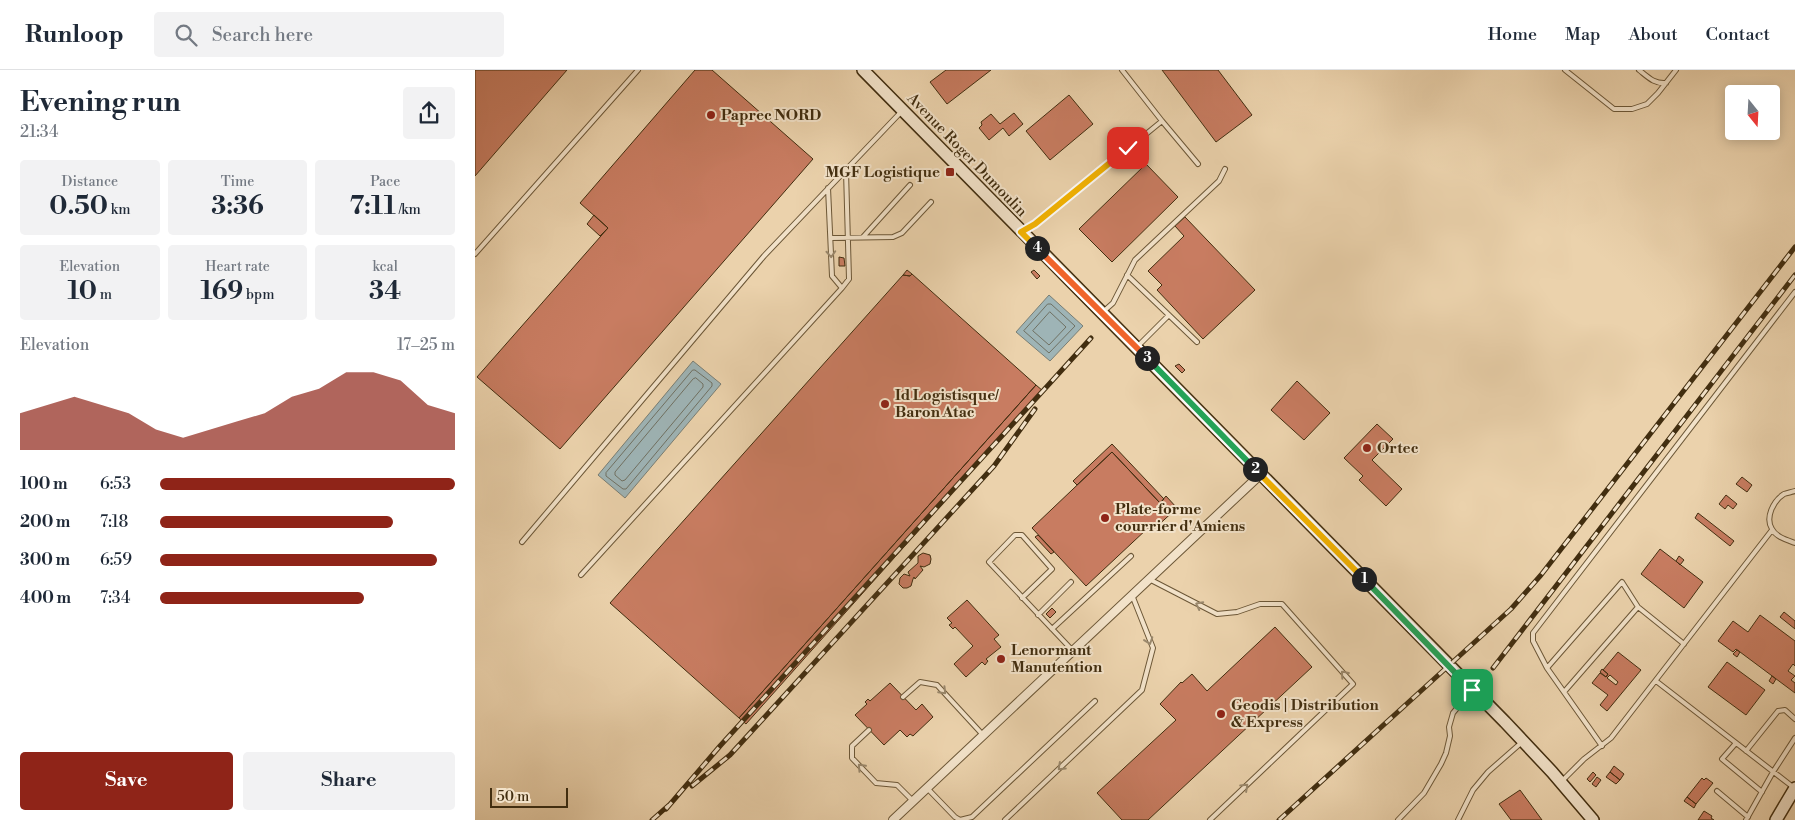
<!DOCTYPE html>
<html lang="en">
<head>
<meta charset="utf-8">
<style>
  body { margin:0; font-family:"Libre Bodoni",serif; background:#f2f2f3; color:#1f2937; height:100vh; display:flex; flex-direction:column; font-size:19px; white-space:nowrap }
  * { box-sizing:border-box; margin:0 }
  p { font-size:16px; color:#747a83 }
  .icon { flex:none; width:28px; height:28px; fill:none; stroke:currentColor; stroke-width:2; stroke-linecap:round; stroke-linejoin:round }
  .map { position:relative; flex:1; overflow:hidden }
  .details { display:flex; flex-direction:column; background:#fff; width:475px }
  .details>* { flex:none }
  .needle { width:32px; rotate:162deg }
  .controls { position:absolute; left:1250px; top:15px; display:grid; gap:10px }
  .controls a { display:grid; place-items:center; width:55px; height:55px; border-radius:5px; background:#fff; box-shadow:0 2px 12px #0003; font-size:25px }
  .scale { position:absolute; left:15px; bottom:12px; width:78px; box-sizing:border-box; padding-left:5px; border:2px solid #422e10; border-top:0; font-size:14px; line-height:18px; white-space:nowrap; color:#422e10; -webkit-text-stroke:4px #f2e2c9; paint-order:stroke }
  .pin { position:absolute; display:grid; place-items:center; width:42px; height:42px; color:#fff; margin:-21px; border-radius:10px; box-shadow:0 2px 8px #0006 }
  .km { position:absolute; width:25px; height:25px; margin:-12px; border-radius:50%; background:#222; color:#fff; font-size:14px; line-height:25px; text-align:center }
  .round { display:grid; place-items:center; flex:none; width:52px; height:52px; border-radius:5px; background:#f2f2f3 }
  .head { display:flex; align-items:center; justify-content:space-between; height:85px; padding:0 20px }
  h1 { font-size:28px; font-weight:700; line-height:38px }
  .figures { display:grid; grid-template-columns:repeat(3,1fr); gap:8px; height:85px; padding:5px 20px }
  .figures div { display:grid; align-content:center; border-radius:5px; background:#f2f2f3; text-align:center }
  .figures b { font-size:25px; font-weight:700 }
  .figures small { font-size:14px; font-weight:400 }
  .figures p { font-size:14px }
  .chart { height:140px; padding:10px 20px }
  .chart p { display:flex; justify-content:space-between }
  .chart svg { width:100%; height:90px; margin-top:5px; fill:#8f2418; opacity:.7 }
  .action { display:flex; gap:10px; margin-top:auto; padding:10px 20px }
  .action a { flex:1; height:58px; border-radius:5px; background:#8f2418; color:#fff; font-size:20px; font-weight:700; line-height:58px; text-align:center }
  .action a+a { background:#f2f2f3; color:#1f2937 }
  ul { padding:0 20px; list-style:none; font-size:16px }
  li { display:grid; grid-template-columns:80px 60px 1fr; align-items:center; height:38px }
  li i { height:12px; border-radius:6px; background:#8f2418 }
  header { display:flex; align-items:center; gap:30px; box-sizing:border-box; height:70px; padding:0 25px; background:#fff; border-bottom:1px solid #e0e1e3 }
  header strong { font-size:24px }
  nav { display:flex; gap:28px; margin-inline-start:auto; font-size:18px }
  .search { width:350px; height:45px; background:#f2f2f3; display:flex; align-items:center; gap:12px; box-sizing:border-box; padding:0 18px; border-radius:5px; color:#747a83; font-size:19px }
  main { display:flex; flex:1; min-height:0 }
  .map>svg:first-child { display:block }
  .water { fill:#9eb4b6; stroke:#797e74 }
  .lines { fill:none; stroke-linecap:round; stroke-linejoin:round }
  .shore { stroke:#707163; stroke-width:1 }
  .building { fill:#c87c61; stroke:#422e10; fill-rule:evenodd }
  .lane-casing { stroke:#6c5737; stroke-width:6 }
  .street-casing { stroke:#6c5737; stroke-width:10 }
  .secondary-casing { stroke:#422e10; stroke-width:14 }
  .lane { stroke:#f2e2c9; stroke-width:4 }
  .street { stroke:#f2e2c9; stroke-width:8 }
  .secondary { stroke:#f2e2c9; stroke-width:11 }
  .rail-casing { stroke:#422e10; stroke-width:5 }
  .rail { stroke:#f2e2c9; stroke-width:3; stroke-dasharray:9; stroke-linecap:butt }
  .oneway { stroke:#9a886c }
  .split-1-casing { stroke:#fff; stroke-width:10 }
  .split-2-casing { stroke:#fff; stroke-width:10 }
  .split-3-casing { stroke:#fff; stroke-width:10 }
  .split-4-casing { stroke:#fff; stroke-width:10 }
  .split-5-casing { stroke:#fff; stroke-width:10 }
  .split-1 { stroke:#22a559; stroke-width:6 }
  .split-2 { stroke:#f5b400; stroke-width:6 }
  .split-3 { stroke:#22a559; stroke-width:6 }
  .split-4 { stroke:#f0652b; stroke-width:6 }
  .split-5 { stroke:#f5b400; stroke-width:6 }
  .poi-dot { fill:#8f2418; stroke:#f2e2c9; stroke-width:2 }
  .labels { text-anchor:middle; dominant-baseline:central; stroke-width:4; stroke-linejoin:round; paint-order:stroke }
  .poi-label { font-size:15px; font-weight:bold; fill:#422e10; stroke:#f2e2c9; text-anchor:start }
  .street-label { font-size:15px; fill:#422e10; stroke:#f2e2c9 }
</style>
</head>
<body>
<header>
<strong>Runloop</strong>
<div class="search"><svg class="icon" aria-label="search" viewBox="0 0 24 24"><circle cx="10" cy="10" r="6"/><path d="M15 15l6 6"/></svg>Search here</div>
<nav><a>Home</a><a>Map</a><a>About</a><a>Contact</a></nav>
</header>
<main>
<section class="details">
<div class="head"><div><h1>Evening run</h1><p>21:34</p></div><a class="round"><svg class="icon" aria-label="share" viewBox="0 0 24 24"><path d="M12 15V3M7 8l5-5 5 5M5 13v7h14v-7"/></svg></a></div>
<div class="figures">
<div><p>Distance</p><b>0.50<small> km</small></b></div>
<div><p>Time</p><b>3:36</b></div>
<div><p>Pace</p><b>7:11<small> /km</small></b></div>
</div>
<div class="figures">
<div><p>Elevation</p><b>10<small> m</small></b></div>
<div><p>Heart rate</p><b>169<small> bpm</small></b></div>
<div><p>kcal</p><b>34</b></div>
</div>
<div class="chart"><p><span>Elevation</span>17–25 m</p>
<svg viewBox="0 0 160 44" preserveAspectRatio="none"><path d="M0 44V26L10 22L20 18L30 22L40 26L50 34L60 38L70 34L80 30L90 26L100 18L110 14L120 6L130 6L140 10L150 22L160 26V44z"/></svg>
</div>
<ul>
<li><b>100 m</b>6:53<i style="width:100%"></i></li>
<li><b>200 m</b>7:18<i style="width:79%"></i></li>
<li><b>300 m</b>6:59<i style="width:94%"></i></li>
<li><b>400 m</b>7:34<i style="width:69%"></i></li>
</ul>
<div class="action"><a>Save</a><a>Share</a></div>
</section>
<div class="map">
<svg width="1320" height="750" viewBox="0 0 1320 750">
  <rect width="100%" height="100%" fill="#ebd2ac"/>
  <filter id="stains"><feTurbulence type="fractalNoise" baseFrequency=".004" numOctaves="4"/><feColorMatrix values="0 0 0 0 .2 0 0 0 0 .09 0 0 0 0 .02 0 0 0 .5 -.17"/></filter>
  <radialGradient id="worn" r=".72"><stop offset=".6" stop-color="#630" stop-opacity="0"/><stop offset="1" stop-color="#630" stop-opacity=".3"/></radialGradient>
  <path class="water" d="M574 225 608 256 575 291 541 262Z
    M218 291 246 314 150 428 123 405Z"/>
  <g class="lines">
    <path class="shore" d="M573 234H576L600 256 574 283 549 261Z
      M575 242 591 257 574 275 558 261Z
      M218 300H220L237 313V316L151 419H148L131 406V403Z
      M221 308 228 314V317L150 410 147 411 140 405V402L218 309Z"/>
  </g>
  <path class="building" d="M0 0H92L0 106Z
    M220 0H237L338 89 85 379 2 307 133 158 105 133Z
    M471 0H516L472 34 455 12Z
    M687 0H743L777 45 741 72Z
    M594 25 618 54 575 90 551 61Z
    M539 43 548 54 534 66 528 58 514 70 504 58 507 55 506 52 516 44 525 54Z
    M671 94 703 127 637 192 604 159Z
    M119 145 133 158 125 166 112 154Z
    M710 147 780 220 728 269 682 220 687 215 673 201 709 166 700 156Z
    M364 187 369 188 370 196H364Z
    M432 200 437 204 435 206 428 205Z
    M559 200 565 206 562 209 556 202Z
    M437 204 561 315 264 648 135 533 428 205 435 206Z
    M704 294 710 300 707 303 700 296Z
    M822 311 855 343 829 370 796 340Z
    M561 315 568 321 271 654 264 648Z
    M902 354 918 369 897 390 927 419 911 436 884 410 888 406 869 388Z
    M637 374 689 429 685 433 637 382 602 415 598 411Z
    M637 382 685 433 691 426 702 438 677 461 673 458 611 516 557 458Z
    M1267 407 1277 415 1272 422 1261 414Z
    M1251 425 1262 434 1258 439 1253 435 1250 439 1244 434Z
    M1223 443 1259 471 1255 476 1220 448Z
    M563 465 579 482 576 484 560 467Z
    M1185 479 1228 512 1209 538 1166 504Z
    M448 483 455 485 456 489 455 494 449 497 445 496 448 500 440 509 439 507 438 509 436 516 432 518H428L424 514 425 508 429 504 435 506 433 502 443 493V486Z
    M1204 486 1209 490 1205 495 1201 491Z
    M492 530 524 565 519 569 526 577 511 589 513 591 510 595 507 592 491 607 479 594 498 576 480 557 478 559 474 555 477 553 472 548Z
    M577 538 581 542 575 548 571 544Z
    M1309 542 1320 551V559L1305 547Z
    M1285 545 1320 571V596L1318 594 1313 601 1320 606 1316 610 1320 613V623L1261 579 1258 582 1243 571 1258 551 1273 562Z
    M800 557 837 597 673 750H647L622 723 701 650 685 634 706 612 707 613 717 604 732 621Z
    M1262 580 1265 582 1262 587 1258 584Z
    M1143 582 1166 600 1132 641 1125 635 1133 625 1117 613 1125 603 1131 607 1133 604 1128 600ZM1135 605 1143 612 1141 615 1132 608Z
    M1252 592 1290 620 1271 645 1233 617Z
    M1127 599 1133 604 1131 607 1125 602Z
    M1297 606 1301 609 1298 614 1294 611Z
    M415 613 441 640 447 634 458 647 438 666 435 664 432 667 425 660 409 675 380 645 392 634 390 632 393 629 395 631Z
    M1139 696 1149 704 1145 710 1135 702Z
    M1118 702 1121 705 1115 712 1112 709Z
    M1135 702 1145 710 1141 714 1131 707Z
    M1122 707 1126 710 1121 717 1117 714Z
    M1227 708 1229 710 1231 708 1238 713 1221 734 1212 727Z
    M1045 720 1067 750H1036L1024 734Z
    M1212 727 1221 734 1219 738 1209 731Z
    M1229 741 1237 746 1236 748 1239 750H1223Z"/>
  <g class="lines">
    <defs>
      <path id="lane" d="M647 0 687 51
        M1090 0 1139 39H1157L1172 34 1183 23 1201 0
        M1164 0C1173 7 1179 14 1191 13
        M353 118 357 206 367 218 374 209 371 101
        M549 161 560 155 687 51 723 94
        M388 167 435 115
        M356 168 418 167 427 163 456 132
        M0 184 163 0
        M652 205 722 272
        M629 241 638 233 660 190 744 111 750 99
        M662 277 694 245
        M1320 421C1317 422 1312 423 1309 424 1298 431 1290 448 1297 459 1301 467 1312 470 1320 473
        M47 472 289 186 426 42
        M106 505 367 218
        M674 509 742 544 762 542 785 534H807L878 614 735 750
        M547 528 577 499 547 465H540L514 492 598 581
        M563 545 596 512
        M577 559 656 486
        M1072 598 1058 571V563L1320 222
        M1181 611 1318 717
        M1089 622 1163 537
        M428 627 445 612 462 615 508 665
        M394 660 377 676V688L401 713 422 715 438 731
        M1261 673 1247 689 1287 722
        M1127 676 1072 598 1147 512 1163 537 1209 574
        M1271 681 1303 641 1310 640 1320 649
        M1087 711 1109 689 1136 668 1297 460
        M452 718 480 747 485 750 497 747 620 631
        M1242 721 1273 747
        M530 750 667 620 678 578 657 525
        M923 750 949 723 966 694 971 683 975 666 974 657 978 643 997 620
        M983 750 998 720 1013 702 1046 673
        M1271 750 1298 702 1320 668"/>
      <path id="street" d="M418 750 786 404"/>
      <path id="secondary" d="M388 0 1030 652 1077 702 1118 750
        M1301 750 1320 718"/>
    </defs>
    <use href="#lane" class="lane-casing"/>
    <use href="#street" class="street-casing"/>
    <use href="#secondary" class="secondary-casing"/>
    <use href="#lane" class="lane"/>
    <use href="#street" class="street"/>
    <use href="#secondary" class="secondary"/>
    <defs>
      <path id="rail" d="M1018 598 1320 205
        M217 716 255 685 519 396 560 339
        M191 739 245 676 616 268
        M177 750 194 735
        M804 750 1036 539 1066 505 1320 177"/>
    </defs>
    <use href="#rail" class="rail-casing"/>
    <use href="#rail" class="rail"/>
  </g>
  <defs><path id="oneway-chevron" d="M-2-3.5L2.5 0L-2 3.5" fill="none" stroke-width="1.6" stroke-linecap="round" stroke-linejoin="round" transform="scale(1.25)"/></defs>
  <g class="oneway">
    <use href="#oneway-chevron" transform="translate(356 184) rotate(87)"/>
    <use href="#oneway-chevron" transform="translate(724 535) rotate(-153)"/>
    <use href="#oneway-chevron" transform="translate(674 571) rotate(71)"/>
    <use href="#oneway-chevron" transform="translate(869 604) rotate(-131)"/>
    <use href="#oneway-chevron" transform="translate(468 621) rotate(46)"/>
    <use href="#oneway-chevron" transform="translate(386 697) rotate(-133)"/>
    <use href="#oneway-chevron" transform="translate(586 697) rotate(137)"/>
    <use href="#oneway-chevron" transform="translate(770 717) rotate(-43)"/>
  </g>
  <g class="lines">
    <defs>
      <path id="split-1" d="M889 509 997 620"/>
      <path id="split-2" d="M780 399 889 509"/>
      <path id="split-3" d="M672 288 780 399"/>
      <path id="split-4" d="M562 178 672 288"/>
      <path id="split-5" d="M562 178 546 162 560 154 653 78"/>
    </defs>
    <use href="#split-1" class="split-1-casing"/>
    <use href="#split-2" class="split-2-casing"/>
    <use href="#split-3" class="split-3-casing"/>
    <use href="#split-4" class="split-4-casing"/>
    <use href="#split-5" class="split-5-casing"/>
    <use href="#split-1" class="split-1"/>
    <use href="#split-2" class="split-2"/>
    <use href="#split-3" class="split-3"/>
    <use href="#split-4" class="split-4"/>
    <use href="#split-5" class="split-5"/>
  </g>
  <g class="poi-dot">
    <circle cx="236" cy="45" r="5"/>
    <rect x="470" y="97" width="10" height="10" rx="2.5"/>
    <circle cx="410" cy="334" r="5"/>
    <circle cx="892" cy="378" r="5"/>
    <circle cx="630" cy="448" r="5"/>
    <circle cx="526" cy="589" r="5"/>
    <circle cx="746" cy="644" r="5"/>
  </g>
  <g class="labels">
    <g class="poi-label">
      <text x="246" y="45">Paprec NORD</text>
      <text x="465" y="102" text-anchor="end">MGF Logistique</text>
      <text x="420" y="325">Id Logistisque/<tspan x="420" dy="17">Baron Atac</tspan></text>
      <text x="902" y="378">Ortec</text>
      <text x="640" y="439">Plate-forme<tspan x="640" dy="17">courrier d'Amiens</tspan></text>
      <text x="536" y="580">Lenormant<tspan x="536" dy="17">Manutention</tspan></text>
      <text x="756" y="635">Geodis | Distribution<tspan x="756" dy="17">&amp; Express</tspan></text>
    </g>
    <g class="street-label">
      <text transform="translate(492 85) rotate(46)">Avenue Roger Dumoulin</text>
    </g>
  </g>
  <rect width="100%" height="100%" filter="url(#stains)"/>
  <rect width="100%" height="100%" fill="url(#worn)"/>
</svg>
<div class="controls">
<a><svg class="needle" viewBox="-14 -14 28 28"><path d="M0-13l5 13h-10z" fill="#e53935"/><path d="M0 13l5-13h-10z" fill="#747a83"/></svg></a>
</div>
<div class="scale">50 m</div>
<div class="pin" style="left:997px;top:620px;background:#1e9e55"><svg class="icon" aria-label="arrive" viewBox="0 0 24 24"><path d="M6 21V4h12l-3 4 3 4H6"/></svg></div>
<div class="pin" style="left:653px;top:78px;background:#d93025"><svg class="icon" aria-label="check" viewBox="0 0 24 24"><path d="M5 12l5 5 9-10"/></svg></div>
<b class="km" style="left:889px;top:509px">1</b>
<b class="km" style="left:780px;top:399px">2</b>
<b class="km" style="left:672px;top:288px">3</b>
<b class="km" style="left:562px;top:178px">4</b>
</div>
</main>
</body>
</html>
